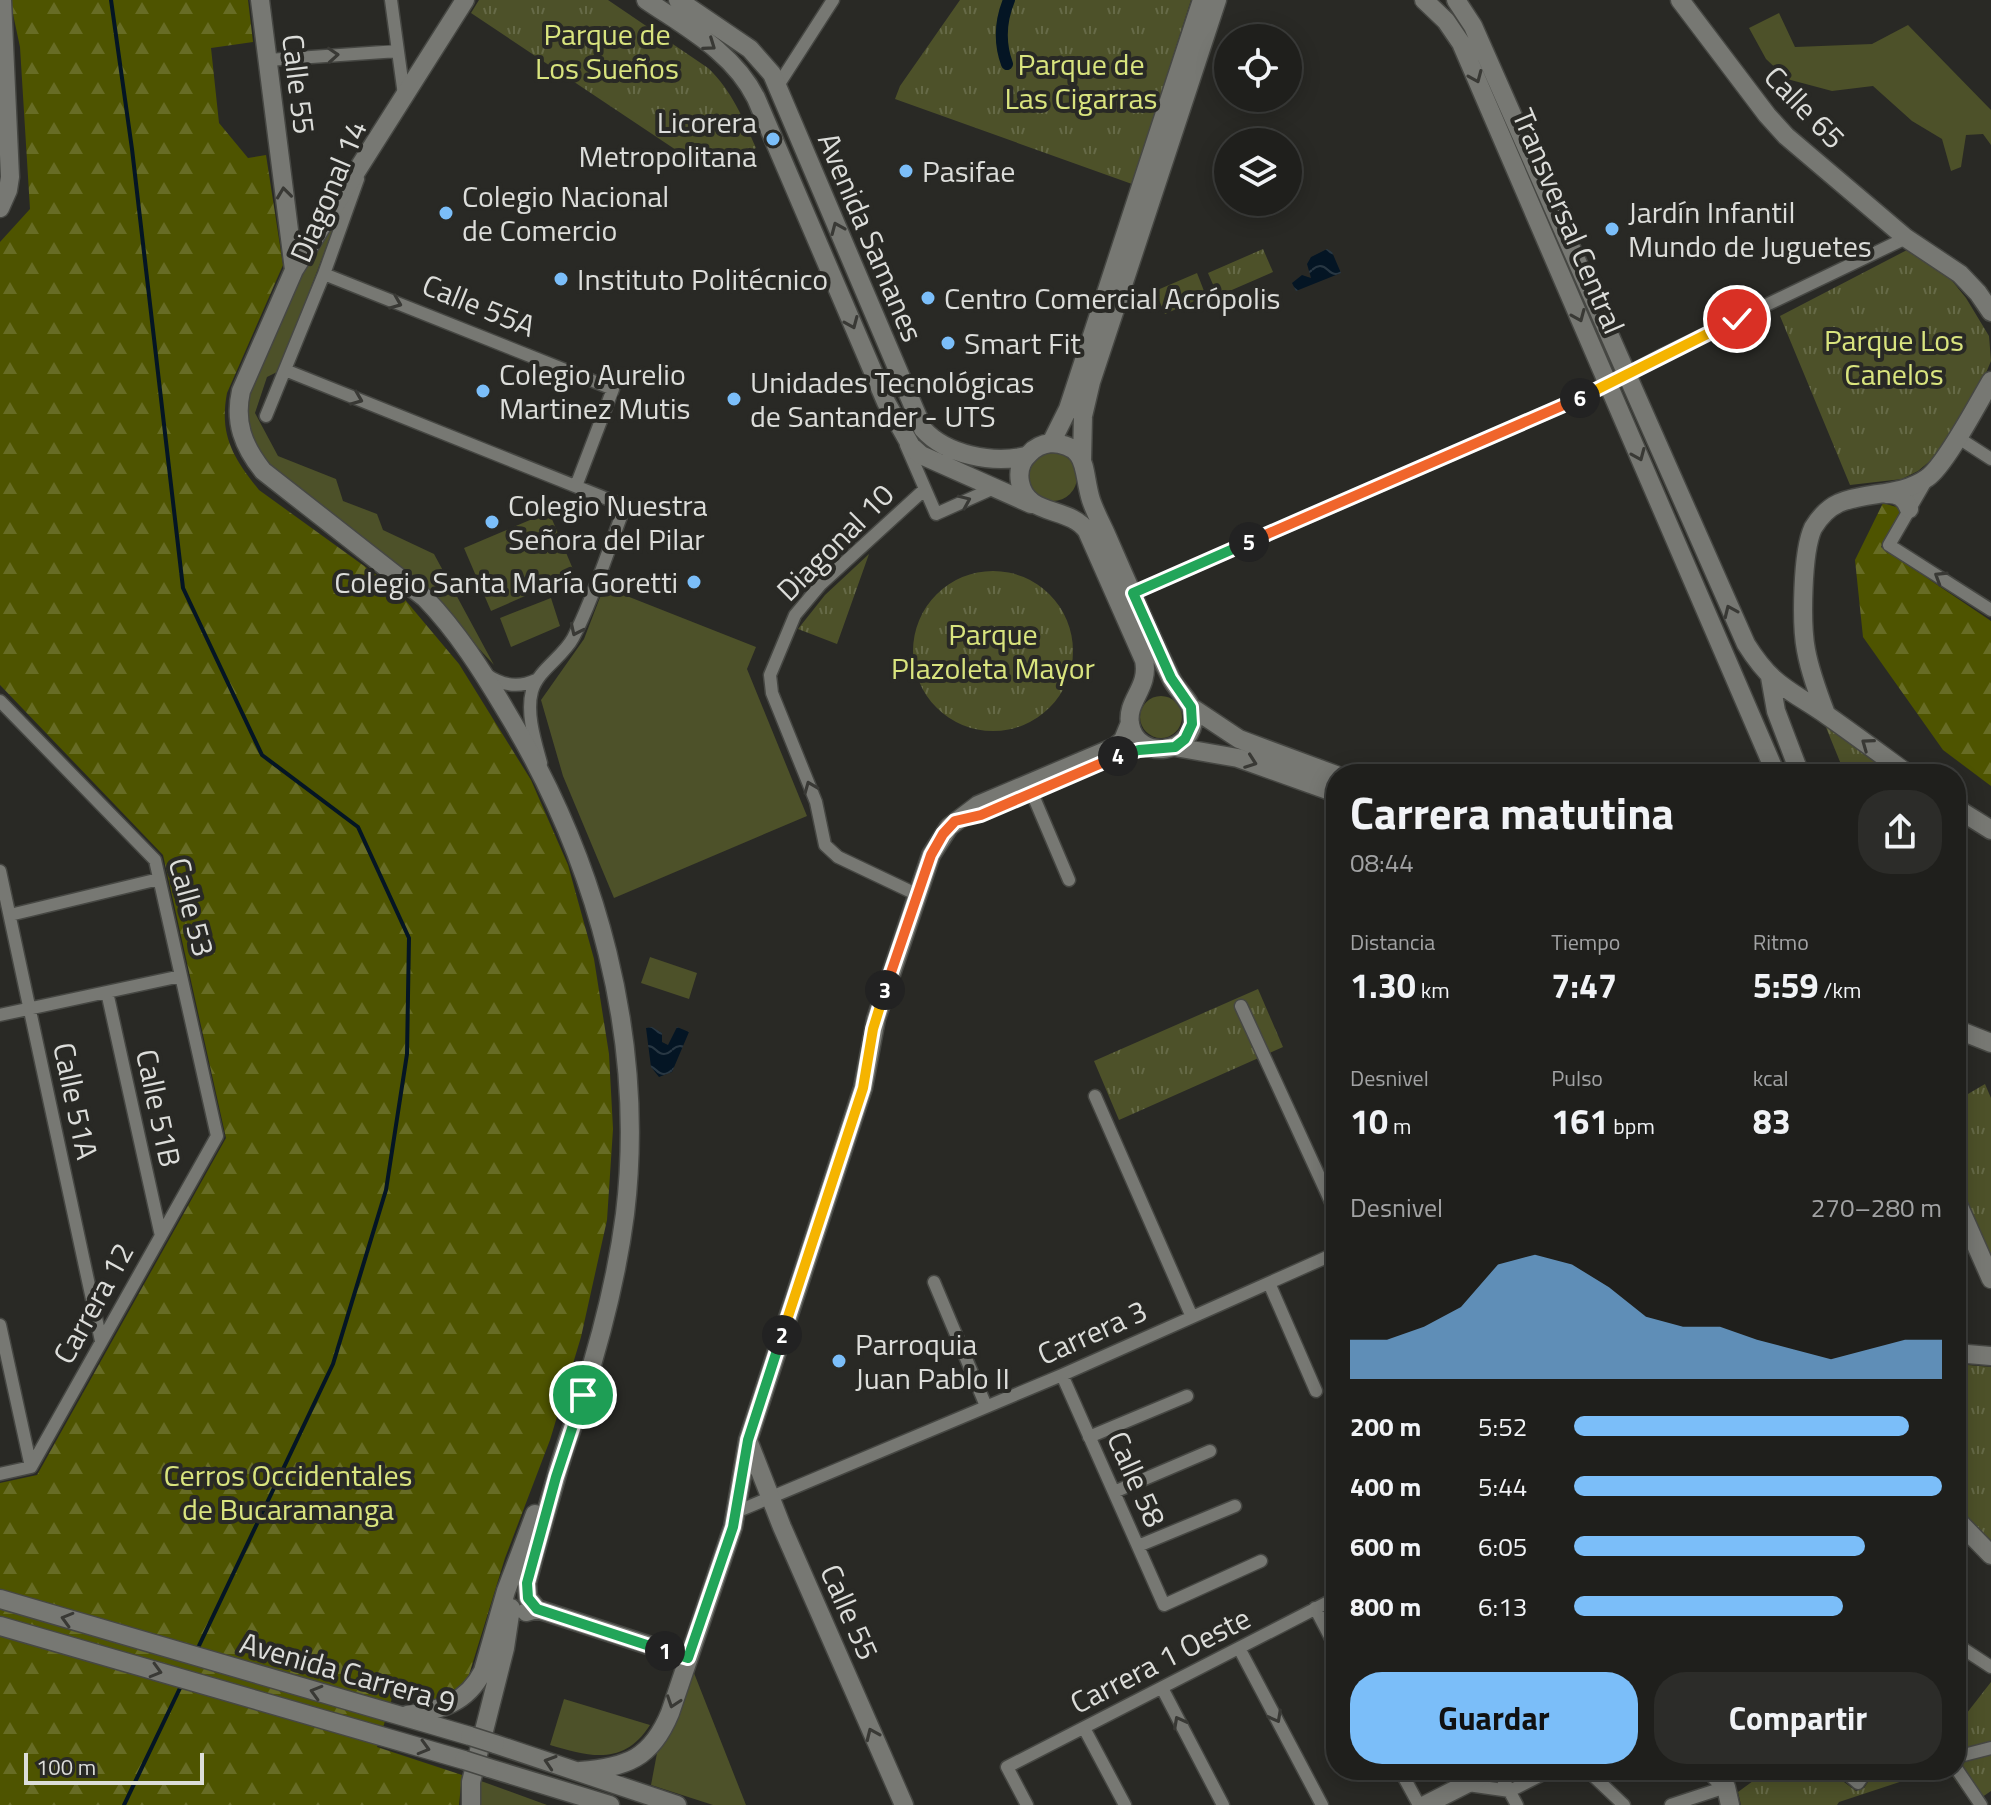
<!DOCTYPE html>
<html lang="es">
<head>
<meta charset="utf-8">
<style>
  body { margin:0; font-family:"Titillium Web",sans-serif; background:#2c2c29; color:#f1f3f6; height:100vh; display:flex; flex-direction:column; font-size:30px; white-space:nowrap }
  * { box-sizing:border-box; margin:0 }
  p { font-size:26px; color:#a1a2a3 }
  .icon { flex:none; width:44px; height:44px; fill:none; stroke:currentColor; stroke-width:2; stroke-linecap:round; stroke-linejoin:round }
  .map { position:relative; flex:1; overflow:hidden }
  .drawer { position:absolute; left:1326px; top:764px; width:640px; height:1016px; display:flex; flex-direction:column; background:#1f1f1c; border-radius:32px; box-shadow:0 4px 20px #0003,0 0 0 2px #3c3d3b }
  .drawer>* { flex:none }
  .buttons { position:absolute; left:1214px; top:24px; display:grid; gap:16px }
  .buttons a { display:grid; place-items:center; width:88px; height:88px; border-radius:50%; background:#1f1f1c; box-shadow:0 4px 20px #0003,0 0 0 2px #3c3d3b; font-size:40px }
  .scale { position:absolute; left:24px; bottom:20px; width:180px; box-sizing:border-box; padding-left:8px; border:4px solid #dcddda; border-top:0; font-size:22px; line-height:28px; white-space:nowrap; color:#dcddda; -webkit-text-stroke:6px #292925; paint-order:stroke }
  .pin { position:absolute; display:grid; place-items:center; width:68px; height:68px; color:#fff; margin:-34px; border:4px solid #fff; border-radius:50%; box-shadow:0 2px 8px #0007 }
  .km { position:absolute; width:40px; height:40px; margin:-20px; border-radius:50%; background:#222; color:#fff; font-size:22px; line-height:40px; text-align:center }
  .round { display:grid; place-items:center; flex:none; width:84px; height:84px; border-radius:32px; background:#2c2c29 }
  .headline { display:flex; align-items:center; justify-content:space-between; height:136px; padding:0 24px }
  h1 { font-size:44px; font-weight:700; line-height:60px }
  .figures { display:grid; grid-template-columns:repeat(3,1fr); gap:12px; height:136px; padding:8px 24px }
  .figures div { display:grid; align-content:center }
  .figures b { font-size:34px; font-weight:700 }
  .figures small { font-size:22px; font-weight:400 }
  .figures p { font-size:22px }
  .chart { height:224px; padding:16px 24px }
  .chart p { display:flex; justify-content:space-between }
  .chart svg { width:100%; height:144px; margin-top:8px; fill:#7bbef9; opacity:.7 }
  .cta { display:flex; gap:16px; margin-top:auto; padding:16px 24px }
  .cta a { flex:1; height:92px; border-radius:32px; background:#7bbef9; color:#111; font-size:32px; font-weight:700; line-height:92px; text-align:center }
  .cta a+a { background:#2c2c29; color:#f1f3f6 }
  ul { padding:0 24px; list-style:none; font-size:26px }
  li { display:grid; grid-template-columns:128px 96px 1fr; align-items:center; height:60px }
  li i { height:20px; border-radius:10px; background:#7bbef9 }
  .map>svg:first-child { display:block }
  .green { fill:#4d5129 }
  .forest { fill:url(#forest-firs) }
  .park { fill:url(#park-tufts) }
  .water { fill:url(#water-waves) }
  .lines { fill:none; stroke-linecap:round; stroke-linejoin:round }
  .stream { stroke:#041524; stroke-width:4 }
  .canal { stroke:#041524; stroke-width:12 }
  .street-casing { stroke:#464743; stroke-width:15 }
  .secondary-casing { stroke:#464743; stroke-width:21 }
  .street { stroke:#777873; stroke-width:12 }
  .secondary { stroke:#777873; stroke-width:18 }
  .secondary-bridge-casing { stroke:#464743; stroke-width:21; stroke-linecap:butt }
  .secondary-bridge { stroke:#777873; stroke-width:18 }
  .oneway { stroke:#393935 }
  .split-1-casing { stroke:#fff; stroke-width:16 }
  .split-2-casing { stroke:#fff; stroke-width:16 }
  .split-3-casing { stroke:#fff; stroke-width:16 }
  .split-4-casing { stroke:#fff; stroke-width:16 }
  .split-5-casing { stroke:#fff; stroke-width:16 }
  .split-6-casing { stroke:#fff; stroke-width:16 }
  .split-7-casing { stroke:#fff; stroke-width:16 }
  .split-1 { stroke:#22a559; stroke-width:10 }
  .split-2 { stroke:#22a559; stroke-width:10 }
  .split-3 { stroke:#f5b400; stroke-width:10 }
  .split-4 { stroke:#f0652b; stroke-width:10 }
  .split-5 { stroke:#22a559; stroke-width:10 }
  .split-6 { stroke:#f0652b; stroke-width:10 }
  .split-7 { stroke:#f5b400; stroke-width:10 }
  .poi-dot { fill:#7bbef9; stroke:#292925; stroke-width:3 }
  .labels { text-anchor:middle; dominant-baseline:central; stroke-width:8; stroke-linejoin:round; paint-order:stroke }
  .park-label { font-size:30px; fill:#d9e47e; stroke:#292925 }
  .street-label { font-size:30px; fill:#dcddda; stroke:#292925 }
  .poi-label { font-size:30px; fill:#dcddda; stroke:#292925; text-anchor:start }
</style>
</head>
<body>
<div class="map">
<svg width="1991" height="1805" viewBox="0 0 1991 1805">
  <defs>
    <pattern id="forest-firs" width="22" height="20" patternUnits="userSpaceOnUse" patternTransform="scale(2)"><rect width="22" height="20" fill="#4e5400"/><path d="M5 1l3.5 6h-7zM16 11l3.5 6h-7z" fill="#676c25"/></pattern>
    <pattern id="park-tufts" width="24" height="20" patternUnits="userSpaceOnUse" patternTransform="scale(2)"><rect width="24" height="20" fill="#4d5129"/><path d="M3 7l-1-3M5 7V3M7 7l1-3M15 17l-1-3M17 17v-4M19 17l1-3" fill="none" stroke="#666a47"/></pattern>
    <pattern id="water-waves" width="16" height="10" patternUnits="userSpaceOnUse" patternTransform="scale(2)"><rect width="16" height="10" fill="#041524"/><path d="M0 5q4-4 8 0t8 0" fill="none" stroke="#283743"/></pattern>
  </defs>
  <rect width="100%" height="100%" fill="#292925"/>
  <path class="green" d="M1779 13 1795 47 1872 44 1908 25 1991 110V145L1983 134 1966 135 1961 167 1951 171 1942 139 1912 121 1873 86 1832 91 1787 79 1766 59 1749 28Z
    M345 198 279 371 267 377 255 413 278 456 336 479 343 501 377 514 383 530 434 554 494 665 413 577 269 466 247 429V399L299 274Z
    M1197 273 1206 296 1165 314 1155 291Z
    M1029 477a24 24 0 1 1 48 0a24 24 0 1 1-48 0Z
    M549 512 575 574 491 611 464 548Z
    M604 587 756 647 747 669 807 816 614 898 563 776 541 700 584 639Z
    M551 598 560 626 511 647 500 618Z
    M1140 717a21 21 0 1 1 42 0a21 21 0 1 1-42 0Z
    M650 957 697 973 689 999 641 983Z
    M694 1673 746 1805H713L651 1785 657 1753 677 1719Z
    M564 1699 650 1725C624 1766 590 1757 550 1745Z
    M481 1781 547 1805H481Z"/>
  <path class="forest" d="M10 0H248L253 42 211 48 219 123 248 158 266 155 283 265 227 393C219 435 233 458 259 490L396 589 459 664 531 780 568 865 594 959 609 1054 613 1129 607 1220 581 1337 550 1440 505 1558 468 1678C445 1705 425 1706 393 1695L377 1747 462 1775 459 1805H0V1483L37 1475 226 1138 163 855 0 685V242L30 209 20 47Z
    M1883 503 1903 509 1881 547 1991 621V786L1943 750 1863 637 1855 560Z"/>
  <path class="park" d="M479 0H608L708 68C732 91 743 118 756 148L706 170 471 13Z
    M960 0H1191L1132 184 895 99 900 86Z
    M1263 249 1273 272 1218 296 1208 273Z
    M1907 250 1949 277 1966 298 1989 336 1991 361 1980 387 1936 456 1918 471 1902 479 1850 485 1780 316Z
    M869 554 837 644 798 629 825 595Z
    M913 651a80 80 0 1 1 160 0a80 80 0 1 1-160 0Z
    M1825 725 1891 773 1845 774Z
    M1258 989 1283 1047 1119 1120 1094 1061Z
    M1985 1084 1991 1098V1258L1956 1175V1101Z
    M1956 1364 1991 1367V1540L1956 1509Z
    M1991 1682V1791L1972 1804 1948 1770H1956V1727Z
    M1768 1770H1828L1856 1791 1864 1788 1876 1770H1936L1839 1802 1837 1805H1741L1738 1792Z"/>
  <path class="water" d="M1327 249 1332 252 1341 273 1296 291 1292 283 1302 275 1311 278 1307 264 1311 257Z
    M652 1027 662 1033V1042L668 1045 677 1027 689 1032 672 1072 659 1077 651 1067 646 1028Z"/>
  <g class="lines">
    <path class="stream" d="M111 0 132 149 183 588 262 755 358 827 409 938 407 1054 386 1190 333 1364 196 1652
      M124 1805 181 1686"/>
    <path class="canal" d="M1007 64C999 42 1000 22 1009 0"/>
    <defs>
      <path id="street" d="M391 0 404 95
        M268 60 398 51
        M777 87 833 0
        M324 274 613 389 576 486
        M285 370 625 506C609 547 593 600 573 638 563 657 538 670 532 691 526 713 535 741 541 763
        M266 416 324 274 358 179
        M1957 437 1991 459
        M906 445 936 514 994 488
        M1926 481 1889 545 1991 610
        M1133 593 1587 395 1660 356 1906 238
        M487 675C503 686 519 688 536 680
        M0 701 155 860 217 1136 31 1467 0 1474
        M1032 793 1069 880
        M0 871 101 1341
        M918 895 838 857 825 845 816 802 772 693 770 675 795 615 821 584 925 489
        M10 915 159 879
        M107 992 161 1236
        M1241 1006 1336 1213
        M0 1015 181 976
        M1095 1096 1192 1317
        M934 1282 986 1406
        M1269 1283 1316 1391
        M0 1325 31 1467
        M1062 1375 1164 1605 1261 1561
        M1089 1437 1187 1396
        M1114 1492 1210 1451
        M736 1512 1062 1375 1336 1253
        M1138 1546 1235 1506
        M1315 1608 1336 1648
        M1956 1644 1991 1667
        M1239 1648 1322 1805
        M1162 1688 1223 1805
        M1084 1728 1125 1805
        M1956 1757 1991 1748
        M1956 1768 1981 1805
        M1400 1770 1419 1805
        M1498 1770 1517 1805
        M1587 1770 1624 1805
        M1843 1770 1858 1783 1867 1770
        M1468 1785 1510 1791 1551 1770
        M1027 1805 1007 1767 1336 1598
        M1671 1805 1726 1787"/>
      <path id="secondary" d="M260 0 294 270
        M465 0 294 270 241 391C234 422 243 446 263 471L425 598C457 631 483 672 506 711 597 860 646 1039 625 1214 617 1276 601 1338 582 1397 574 1424 563 1451 556 1478 546 1513 536 1548 527 1583L528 1598 537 1609
        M646 0C687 28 733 52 756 98L886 402 911 446 921 455 1031 504
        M678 0 750 49 772 74 923 429C946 455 993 464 1026 456
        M1424 0 1446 21 1461 43 1776 774
        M1456 0 1473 26 1746 644C1773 687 1789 689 1828 716 1855 735 1882 755 1908 774
        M1680 0 1767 115 1786 136 1906 238 1960 274 1978 293 1991 312
        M0 208 8 190 10 177 2 0
        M1051 443C1090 445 1082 472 1091 500 1095 512 1101 523 1106 534 1127 582 1148 631 1171 678 1177 691 1191 700 1193 714 1197 754 1137 763 1130 724 1126 700 1150 688 1144 660L1087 531C1070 506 1026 517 1020 482 1018 471 1021 461 1029 454 1035 447 1042 444 1051 443Z
        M1051 443 1068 409 1202 0
        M1082 460 1083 416 1091 382 1217 0
        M1886 494C1898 493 1905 498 1909 509
        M1770 677 1776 711 1800 774
        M1191 707 1239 739 1336 775
        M1826 714C1818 693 1810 672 1806 650 1801 624 1802 552 1813 528 1819 518 1828 508 1839 503 1868 491 1900 497 1927 478 1945 466 1978 403 1991 381
        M1175 747 1238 758 1336 793
        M1956 808 1991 830
        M1956 1029 1991 1043
        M1956 1200 1991 1279
        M1956 1353 1991 1356
        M748 1440 782 1527 904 1805
        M1956 1519 1991 1555
        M0 1599 470 1736
        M526 1612 537 1609 688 1658
        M0 1626 464 1760
        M407 1715C441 1710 467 1703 483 1671L506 1591 535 1514
        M495 1744 677 1805
        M489 1768 610 1805
        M1710 1770 1726 1787 1730 1805
        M580 1771C627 1767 651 1759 670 1713L733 1527 748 1440 863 1088 876 1019 931 855 949 827 978 805 1115 747 1123 740 1130 723
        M471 1805V1782L505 1648 511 1608
        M1425 1805 1494 1770"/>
    </defs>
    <use href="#street" class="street-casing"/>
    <use href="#secondary" class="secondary-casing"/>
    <use href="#street" class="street"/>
    <use href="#secondary" class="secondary"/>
    <defs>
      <path id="secondary-bridge" d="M470 1736 495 1744
        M464 1760 489 1768"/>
    </defs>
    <use href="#secondary-bridge" class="secondary-bridge-casing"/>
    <use href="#secondary-bridge" class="secondary-bridge"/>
  </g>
  <defs><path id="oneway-chevron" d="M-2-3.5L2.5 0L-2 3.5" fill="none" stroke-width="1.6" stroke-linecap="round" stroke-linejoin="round" transform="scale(2)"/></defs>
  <g class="oneway">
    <use href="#oneway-chevron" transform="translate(710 45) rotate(35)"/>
    <use href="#oneway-chevron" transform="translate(333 55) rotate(-4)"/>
    <use href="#oneway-chevron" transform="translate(1476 77) rotate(67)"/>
    <use href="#oneway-chevron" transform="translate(284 193) rotate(-97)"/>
    <use href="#oneway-chevron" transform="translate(837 228) rotate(-113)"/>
    <use href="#oneway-chevron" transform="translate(396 303) rotate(22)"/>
    <use href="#oneway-chevron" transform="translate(1579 316) rotate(67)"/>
    <use href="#oneway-chevron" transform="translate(852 323) rotate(67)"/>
    <use href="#oneway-chevron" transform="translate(357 399) rotate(22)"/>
    <use href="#oneway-chevron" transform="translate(1639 455) rotate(67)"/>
    <use href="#oneway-chevron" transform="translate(965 501) rotate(-24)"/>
    <use href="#oneway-chevron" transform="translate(1940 577) rotate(-148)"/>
    <use href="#oneway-chevron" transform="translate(1730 611) rotate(-114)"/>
    <use href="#oneway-chevron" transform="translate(576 630) rotate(115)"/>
    <use href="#oneway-chevron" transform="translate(1867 744) rotate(-144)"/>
    <use href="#oneway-chevron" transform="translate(1251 762) rotate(20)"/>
    <use href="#oneway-chevron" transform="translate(810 787) rotate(-112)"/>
    <use href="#oneway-chevron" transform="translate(67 1619) rotate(-164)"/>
    <use href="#oneway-chevron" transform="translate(156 1671) rotate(16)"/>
    <use href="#oneway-chevron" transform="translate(316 1692) rotate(-164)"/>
    <use href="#oneway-chevron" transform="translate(673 1702) rotate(109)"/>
    <use href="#oneway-chevron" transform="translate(1276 1717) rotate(62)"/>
    <use href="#oneway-chevron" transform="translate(1179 1722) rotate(-118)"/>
    <use href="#oneway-chevron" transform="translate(872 1734) rotate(-114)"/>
    <use href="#oneway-chevron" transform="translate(424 1748) rotate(16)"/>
    <use href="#oneway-chevron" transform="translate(550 1762) rotate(-162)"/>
  </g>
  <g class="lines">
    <defs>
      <path id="split-1" d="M583 1395 556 1477 527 1583 528 1598 537 1609 665 1651"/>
      <path id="split-2" d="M665 1651 688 1658 733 1527 748 1440 782 1335"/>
      <path id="split-3" d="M782 1335 863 1088 873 1029 885 990"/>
      <path id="split-4" d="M885 990 931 855 943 834 955 821 981 815 1118 756"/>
      <path id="split-5" d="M1118 756 1139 750 1175 747 1185 739 1192 724 1191 707 1171 678 1133 593 1249 542"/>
      <path id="split-6" d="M1249 542 1580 398"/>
      <path id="split-7" d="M1580 398 1737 319"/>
    </defs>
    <use href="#split-1" class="split-1-casing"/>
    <use href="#split-2" class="split-2-casing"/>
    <use href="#split-3" class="split-3-casing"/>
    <use href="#split-4" class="split-4-casing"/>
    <use href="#split-5" class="split-5-casing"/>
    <use href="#split-6" class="split-6-casing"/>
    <use href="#split-7" class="split-7-casing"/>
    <use href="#split-1" class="split-1"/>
    <use href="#split-2" class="split-2"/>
    <use href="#split-3" class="split-3"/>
    <use href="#split-4" class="split-4"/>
    <use href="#split-5" class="split-5"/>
    <use href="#split-6" class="split-6"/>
    <use href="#split-7" class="split-7"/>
  </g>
  <g class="poi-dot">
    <circle cx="773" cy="139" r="8"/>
    <circle cx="906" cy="171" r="8"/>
    <circle cx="446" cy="213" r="8"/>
    <circle cx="1612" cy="229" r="8"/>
    <circle cx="561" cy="279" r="8"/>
    <circle cx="928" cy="298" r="8"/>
    <circle cx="948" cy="343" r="8"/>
    <circle cx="483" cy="391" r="8"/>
    <circle cx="734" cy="399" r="8"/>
    <circle cx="492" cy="522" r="8"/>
    <circle cx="694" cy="582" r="8"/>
    <circle cx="839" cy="1361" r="8"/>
  </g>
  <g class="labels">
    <g class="park-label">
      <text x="607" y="34">Parque de<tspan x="607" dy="34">Los Sueños</tspan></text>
      <text x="1081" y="64">Parque de<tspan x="1081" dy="34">Las Cigarras</tspan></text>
      <text x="1894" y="340">Parque Los<tspan x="1894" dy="34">Canelos</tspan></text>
      <text x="993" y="634">Parque<tspan x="993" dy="34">Plazoleta Mayor</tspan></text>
      <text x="288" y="1475">Cerros Occidentales<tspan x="288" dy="34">de Bucaramanga</tspan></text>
    </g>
    <g class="street-label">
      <text transform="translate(299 84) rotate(83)">Calle 55</text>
      <text transform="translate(1805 107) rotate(46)">Calle 65</text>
      <text transform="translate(328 191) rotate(-67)">Diagonal 14</text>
      <text transform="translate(1569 221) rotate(67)">Transversal Central</text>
      <text transform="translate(871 237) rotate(67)">Avenida Samanes</text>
      <text transform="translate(479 305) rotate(22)">Calle 55A</text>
      <text transform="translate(835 542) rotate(-45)">Diagonal 10</text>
      <text transform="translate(192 907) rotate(75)">Calle 53</text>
      <text transform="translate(76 1101) rotate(78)">Calle 51A</text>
      <text transform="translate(159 1108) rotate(78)">Calle 51B</text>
      <text transform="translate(93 1303) rotate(-61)">Carrera 12</text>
      <text transform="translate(1092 1332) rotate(-24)">Carrera 3</text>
      <text transform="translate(1137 1479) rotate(66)">Calle 58</text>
      <text transform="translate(850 1612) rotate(66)">Calle 55</text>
      <text transform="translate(1160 1660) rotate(-27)">Carrera 1 Oeste</text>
      <text transform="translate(348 1672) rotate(16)">Avenida Carrera 9</text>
    </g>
    <g class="poi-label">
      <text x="757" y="122" text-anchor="end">Licorera<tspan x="757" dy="34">Metropolitana</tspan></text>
      <text x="922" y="171">Pasifae</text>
      <text x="462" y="196">Colegio Nacional<tspan x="462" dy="34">de Comercio</tspan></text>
      <text x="1628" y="212">Jardín Infantil<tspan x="1628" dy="34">Mundo de Juguetes</tspan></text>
      <text x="577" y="279">Instituto Politécnico</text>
      <text x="944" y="298">Centro Comercial Acrópolis</text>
      <text x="964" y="343">Smart Fit</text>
      <text x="499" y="374">Colegio Aurelio<tspan x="499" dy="34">Martinez Mutis</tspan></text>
      <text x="750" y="382">Unidades Tecnológicas<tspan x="750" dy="34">de Santander - UTS</tspan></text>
      <text x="508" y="505">Colegio Nuestra<tspan x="508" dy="34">Señora del Pilar</tspan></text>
      <text x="678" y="582" text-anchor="end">Colegio Santa María Goretti</text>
      <text x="855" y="1344">Parroquia<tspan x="855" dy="34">Juan Pablo II</tspan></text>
    </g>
  </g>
</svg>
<div class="buttons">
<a><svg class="icon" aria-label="locate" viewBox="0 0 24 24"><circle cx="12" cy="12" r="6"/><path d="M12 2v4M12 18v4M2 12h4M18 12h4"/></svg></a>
<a><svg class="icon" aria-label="layers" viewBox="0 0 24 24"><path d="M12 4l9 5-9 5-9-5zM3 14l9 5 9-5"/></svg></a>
</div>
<div class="scale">100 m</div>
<div class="pin" style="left:583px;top:1395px;background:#1e9e55"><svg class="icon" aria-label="arrive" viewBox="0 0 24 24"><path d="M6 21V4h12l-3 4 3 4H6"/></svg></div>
<div class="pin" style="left:1737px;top:319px;background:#d93025"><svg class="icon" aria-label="check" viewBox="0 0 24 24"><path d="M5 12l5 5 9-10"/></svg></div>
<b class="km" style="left:665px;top:1651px">1</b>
<b class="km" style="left:782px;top:1335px">2</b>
<b class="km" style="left:885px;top:990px">3</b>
<b class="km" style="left:1118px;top:756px">4</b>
<b class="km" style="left:1249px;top:542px">5</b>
<b class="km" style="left:1580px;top:398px">6</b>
<section class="drawer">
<div class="headline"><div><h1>Carrera matutina</h1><p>08:44</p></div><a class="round"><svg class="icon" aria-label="share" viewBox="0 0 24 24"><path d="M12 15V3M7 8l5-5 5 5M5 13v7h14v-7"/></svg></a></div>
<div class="figures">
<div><p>Distancia</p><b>1.30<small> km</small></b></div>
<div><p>Tiempo</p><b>7:47</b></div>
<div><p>Ritmo</p><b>5:59<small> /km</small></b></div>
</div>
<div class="figures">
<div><p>Desnivel</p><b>10<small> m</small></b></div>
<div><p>Pulso</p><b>161<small> bpm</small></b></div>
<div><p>kcal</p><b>83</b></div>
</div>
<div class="chart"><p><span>Desnivel</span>270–280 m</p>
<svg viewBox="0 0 160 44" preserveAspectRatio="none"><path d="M0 44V32L10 32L20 28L30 22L40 9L50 6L60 9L70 16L80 25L90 28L100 28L110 32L120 35L130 38L140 35L150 32L160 32V44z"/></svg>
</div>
<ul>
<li><b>200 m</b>5:52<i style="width:91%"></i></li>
<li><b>400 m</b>5:44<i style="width:100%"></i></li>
<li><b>600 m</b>6:05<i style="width:79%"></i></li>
<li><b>800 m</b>6:13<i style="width:73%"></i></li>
</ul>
<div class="cta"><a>Guardar</a><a>Compartir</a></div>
</section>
</div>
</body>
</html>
